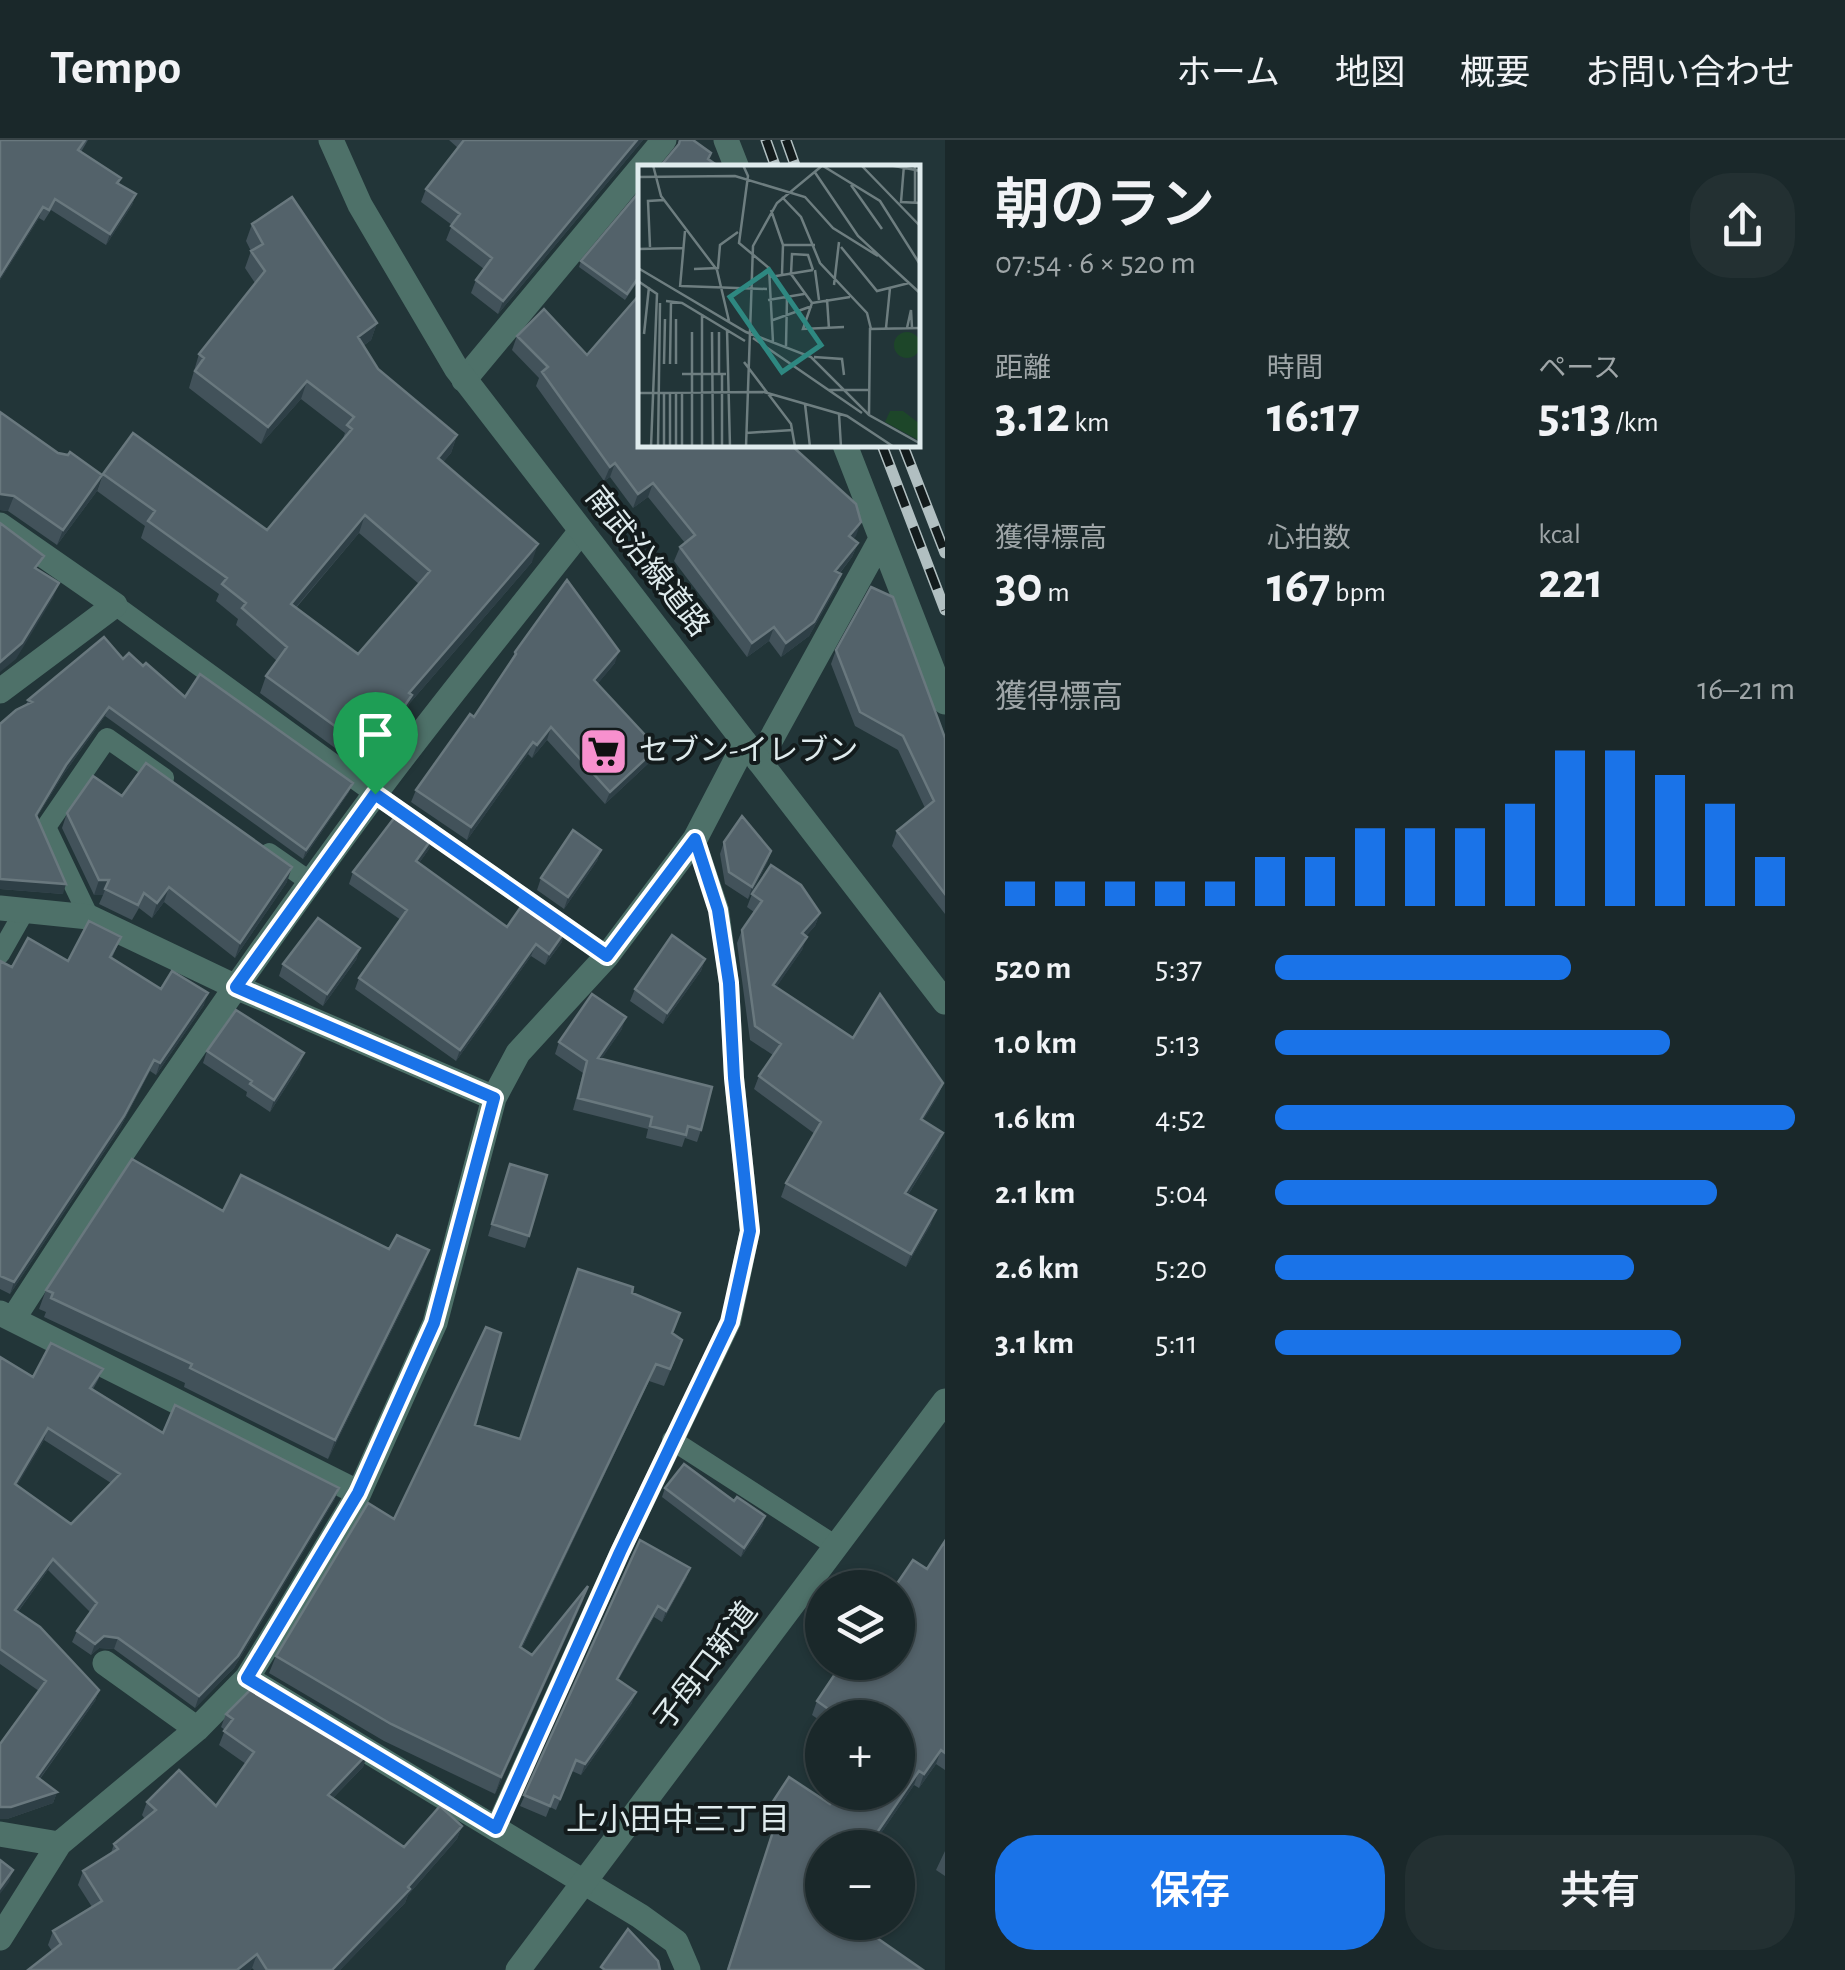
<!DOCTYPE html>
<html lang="ja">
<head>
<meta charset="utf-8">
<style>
  body { margin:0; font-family:"Alegreya Sans","Noto Sans JP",sans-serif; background:#233032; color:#f1f3f6; height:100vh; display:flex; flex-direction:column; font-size:38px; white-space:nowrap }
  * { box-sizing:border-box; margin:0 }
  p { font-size:32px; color:#9fa6a8 }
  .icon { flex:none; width:55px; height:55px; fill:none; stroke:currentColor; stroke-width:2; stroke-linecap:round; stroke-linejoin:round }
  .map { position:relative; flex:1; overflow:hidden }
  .panel { display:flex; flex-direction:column; background:#1a282a; width:900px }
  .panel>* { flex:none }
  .fabs { position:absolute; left:805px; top:1430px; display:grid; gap:20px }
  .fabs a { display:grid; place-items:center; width:110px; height:110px; border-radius:50%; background:#1a282a; box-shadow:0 2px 8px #0004,0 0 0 2px #384447; font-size:50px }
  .pin { position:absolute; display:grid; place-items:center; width:85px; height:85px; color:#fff; margin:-102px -42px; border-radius:50% 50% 50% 0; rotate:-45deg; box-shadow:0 0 10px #0007 }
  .pin .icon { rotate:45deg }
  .round { display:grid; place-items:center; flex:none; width:105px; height:105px; border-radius:40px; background:#233032 }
  .headline { display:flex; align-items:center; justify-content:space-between; height:170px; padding:0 50px }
  h1 { font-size:55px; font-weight:600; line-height:75px }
  .figures { display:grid; grid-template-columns:repeat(3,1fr); gap:15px; height:170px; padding:10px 50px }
  .figures div { display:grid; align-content:center }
  .figures b { font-size:50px; font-weight:600 }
  .figures small { font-size:28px; font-weight:400 }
  .figures p { font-size:28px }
  .chart { height:280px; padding:20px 50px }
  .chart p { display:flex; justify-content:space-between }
  .chart svg { width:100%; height:180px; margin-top:10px; stroke:#1a73e8; stroke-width:6 }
  .button { display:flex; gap:20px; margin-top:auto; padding:20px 50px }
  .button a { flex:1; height:115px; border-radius:40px; background:#1a73e8; color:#fff; font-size:40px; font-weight:600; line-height:115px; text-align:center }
  .button a+a { background:#233032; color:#f1f3f6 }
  ul { padding:0 50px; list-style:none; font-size:32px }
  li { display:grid; grid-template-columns:160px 120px 1fr; align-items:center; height:75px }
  li i { height:25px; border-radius:12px; background:#1a73e8 }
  header { display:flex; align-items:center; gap:60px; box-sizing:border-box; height:140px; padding:0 50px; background:#1a282a; border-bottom:2px solid #384447 }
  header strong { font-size:48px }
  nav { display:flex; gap:55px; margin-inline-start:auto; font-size:35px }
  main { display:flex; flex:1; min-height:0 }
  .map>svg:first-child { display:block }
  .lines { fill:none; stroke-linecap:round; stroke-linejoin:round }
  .service { stroke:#4e7169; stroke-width:20 }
  .minor { stroke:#4e7169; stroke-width:25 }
  .tertiary { stroke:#4e7169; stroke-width:25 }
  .rail-casing { stroke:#b1bfc1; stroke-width:11 }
  .rail { stroke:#131b1c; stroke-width:8; stroke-dasharray:22; stroke-linecap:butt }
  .wall { fill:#42525a; fill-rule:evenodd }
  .shaded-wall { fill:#2e3f46 }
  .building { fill:#53626a; stroke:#69787e; stroke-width:2.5; fill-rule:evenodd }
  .route-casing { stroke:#fff; stroke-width:20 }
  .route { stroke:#1a73e8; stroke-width:12 }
  .labels { text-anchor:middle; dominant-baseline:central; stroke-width:8; stroke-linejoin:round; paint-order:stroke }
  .street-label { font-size:30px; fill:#dfebed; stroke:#131b1c }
  .poi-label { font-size:30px; fill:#dfebed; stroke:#131b1c; text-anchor:start }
  .neighbourhood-label { font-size:32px; fill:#dfebed; stroke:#131b1c }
  .inset-road { fill:none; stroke:#6e7e80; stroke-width:2.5 }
  .view { fill:#2e8881; fill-opacity:0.15; stroke:#2e8881; stroke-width:5 }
  .inset-edge { fill:none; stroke:#dfebed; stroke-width:5 }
</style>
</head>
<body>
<header>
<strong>Tempo</strong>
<nav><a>ホーム</a><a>地図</a><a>概要</a><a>お問い合わせ</a></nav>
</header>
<main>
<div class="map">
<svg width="945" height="1830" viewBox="0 0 945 1830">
  <rect width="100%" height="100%" fill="#223538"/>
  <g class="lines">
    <path class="service" d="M115 465 375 654 607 816
      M269 713 312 743
      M89 777 46 687 107 598 164 638
      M0 814 25 770
      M672 1300 836 1406
      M495 1688 620 1412 731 1182 750 1091 734 937 729 843 719 770 695 699"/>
    <path class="minor" d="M726 0 737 28
      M641 28 664 0
      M464 240 640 29
      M845 305 945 562
      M0 385 115 465 0 551
      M759 621 881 399
      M0 768 89 777 236 847 494 958
      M0 1173 359 1353
      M13 1179C128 1001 248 825 375 654 441 565 513 478 581 391
      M105 1523 197 1589
      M247 1538 640 1776 676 1802 688 1830
      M0 1694 59 1704
      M0 1798 59 1704 197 1589 247 1538 281 1483 359 1353 435 1183 494 958 518 913 607 816 695 699 745 603"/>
    <path class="tertiary" d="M331 0 360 65 456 228 945 862
      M518 1830 945 1261"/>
    <defs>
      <path id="rail" d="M766 0 776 28
        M786 0 796 28
        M882 305 945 470
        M903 305 945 413"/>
    </defs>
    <use href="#rail" class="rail-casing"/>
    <use href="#rail" class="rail"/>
  </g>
  <path class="wall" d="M0 0H88L81 12 121 38 119 44 136 54 132 65 106 105 51 70 44 81 39 78 0 140Z
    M449 0H643L498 174 471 153 476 140 484 129 446 100 452 85 421 62 426 49 458 8Z
    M640 51V138L625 160 579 127 581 121Z
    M252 84 377 183 371 200 363 206 378 229 457 295 451 313 443 322 532 422 409 564 406 572 365 630 260 553 266 536 277 521 236 485 238 479 216 461 219 454 141 398 145 386 97 351 103 334 267 390 342 301 345 293 301 259 261 304 189 248 199 214 255 143 245 128 251 111 246 101ZM359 393 419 444 358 514 296 468Z
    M517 196 587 215 861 382 853 399 858 403 852 417 840 433 836 448 809 496 781 517 769 501 747 517 674 421 680 407 685 403 648 357 633 368 610 337 604 341 536 246 539 238 512 210Z
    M0 272 97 351 57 405 8 371 0 370Z
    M836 510 945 598V774L892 706 897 691 925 668 898 610 855 586 831 524Z
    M515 512 615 523 598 543 652 620 605 664 547 600 532 618 528 614 467 700 411 662 416 650 474 577 511 522Z
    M123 519 143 526 185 557 349 652 303 719 105 576 63 635 37 677 63 754 0 749V584L26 565 28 560Z
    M122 656 287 742 235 818 164 762 152 778 139 768 132 780 99 764 103 755H94L62 688 67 673Z
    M433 697 429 709 419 723 507 787 562 802 545 825 531 816 456 921 355 849 359 838 401 780 349 744 353 732Z
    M724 702 771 711 767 723 748 759 725 744 720 714Z
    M601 710 597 721 564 769 537 750 541 738Z
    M752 754 820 773 815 786 806 796 802 810 776 847 853 898 943 943 938 956 923 980 938 1006 908 1055 931 1084 906 1127 781 1057 786 1043 815 994 754 949 759 936 773 915 750 900 737 803 742 790 754 772 747 767Z
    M121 797 112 818 161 849 204 865 156 935 150 931 120 988 10 1154 0 1149V821L12 827 68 821Z
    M360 808 356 820 323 866 279 836 283 824Z
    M705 819 701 831 663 884 630 861 635 849Z
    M622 889 601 919 701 990 697 1002 685 998 682 1007 646 998 648 989 573 970 583 933 555 914 559 902Z
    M207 911 300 925 270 972 246 956 247 952 203 923Z
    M510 1024 529 1096 525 1108 488 1096Z
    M223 1071 389 1109 429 1110 422 1129 328 1319 184 1247 185 1243 44 1177 46 1172 39 1169 46 1150Z
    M632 1153 676 1217 664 1246 649 1241 522 1508 532 1515 588 1446 582 1463 495 1654 384 1601 269 1533 276 1516 475 1285 520 1299Z
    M0 1217 33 1237 103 1229 98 1240 93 1249 163 1293 335 1359 234 1528 195 1568 114 1509 99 1508 91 1515 72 1502 77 1491 90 1472 48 1430 18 1472 99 1550 95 1561 40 1639 57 1652 53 1663 7 1679 39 1551 0 1524ZM44 1300 111 1343 71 1384 17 1345Z
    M665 1348 734 1361 765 1376 762 1386 741 1417 662 1357Z
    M640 1400 690 1428 686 1439 662 1482 654 1477 618 1540 632 1563 581 1635 572 1631 556 1670 550 1667 546 1677 520 1666Z
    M945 1401V1630L936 1624 919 1648 914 1645 879 1696 886 1701 884 1708H822L727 1830 776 1681 767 1677 772 1663 830 1664 898 1578H822V1582L812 1575 817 1561 927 1429Z
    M226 1574 368 1613 363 1627 333 1658 404 1707 462 1686 457 1699 408 1755 405 1763 340 1830H254L252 1828 250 1830H28L52 1811 48 1805 53 1791 92 1767 78 1745 83 1731 111 1713 114 1704 145 1679 142 1675 147 1662 216 1666 246 1624 219 1605 225 1590 221 1587Z
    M945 1711V1736L936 1730Z"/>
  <path class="shaded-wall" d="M637 0H643L498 174 503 161Z
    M136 54 132 65 106 105 110 94Z
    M43 67 39 78 0 140V136Z
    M377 183 371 200 351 214 358 197Z
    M307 241 301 259 261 304 268 287Z
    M457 295 451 313 432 335 438 318Z
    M615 323 610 337 604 341 610 327Z
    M102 335 97 351 57 405 63 390Z
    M653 343 648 357 633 368 638 354Z
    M0 354 14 356 8 371 0 370Z
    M365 375 359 393 284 481 291 464Z
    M861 382 856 396 844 410 849 396Z
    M858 403 852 417 830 445 835 431Z
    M538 404 532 422 409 564 406 572 365 630 372 613 409 553Z
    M841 434 836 448 809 496 781 517 786 503Z
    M59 443 53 458 16 519 0 532V522Z
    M774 487 769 501 747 517 752 503Z
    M619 511 615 523 590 553 594 540Z
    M109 567 105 576 63 635 32 685 36 675 66 625Z
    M551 587 547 600 532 618 537 605Z
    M533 602 528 614 467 700 471 687Z
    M657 608 652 620 605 664 610 652Z
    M353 643 349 652 303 719 306 710Z
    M433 697 429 709 412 733 416 721Z
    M601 710 597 721 564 769 568 757Z
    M771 711 767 723 748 759 752 747Z
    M292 727 287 742 235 818 240 803Z
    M0 739 66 744 63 754 0 749Z
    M99 740H109L103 755H94Z
    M169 747 164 762 152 778 157 763Z
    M820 773 815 786 797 806 802 793Z
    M566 790 562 802 545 825 549 814Z
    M807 797 802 810 769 858 773 845Z
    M536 804 531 816 456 921 460 910Z
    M360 808 356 820 323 866 327 854Z
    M705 819 701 831 663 884 667 873Z
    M208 853 204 865 156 935 160 923Z
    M626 877 622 889 594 930 598 918Z
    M304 913 300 925 270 972 274 960Z
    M154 920 150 931 120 988 10 1154 14 1142Z
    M943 943 938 956 916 992 921 979Z
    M943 993 938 1006 901 1066 905 1053Z
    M936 1070 931 1084 906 1127 911 1114Z
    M429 1110 422 1129 328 1319 335 1300Z
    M656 1224 649 1241 514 1524 520 1507Z
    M48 1288 44 1300 11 1356 15 1344Z
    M339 1348 335 1359 234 1528 195 1568 199 1556Z
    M765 1376 762 1386 741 1417 744 1408Z
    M53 1419 48 1430 11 1481 15 1470Z
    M690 1428 686 1439 662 1482 666 1471Z
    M588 1446 582 1463 495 1654 501 1637Z
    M658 1466 654 1477 613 1550 617 1539Z
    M104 1496 118 1498 114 1509 99 1508 91 1515 95 1504Z
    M99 1550 95 1561 33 1648 37 1637Z
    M636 1552 632 1563 581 1635 585 1624Z
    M941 1610 936 1624 919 1648 924 1634Z
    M368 1613 363 1627 323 1668 328 1655Z
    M919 1631 914 1645 871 1708 876 1694Z
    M57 1652 53 1663 7 1679H0V1667Z
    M462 1686 457 1699 408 1755 405 1763 340 1830H332Z
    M13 1730 9 1742 0 1754V1748Z
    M257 1814 252 1828 250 1830H237Z"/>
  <path class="building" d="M0 0H85L78 10 121 38 117 43 136 54 110 94 55 59 49 70 43 67 0 136Z
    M464 0H637L503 161 476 140 492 118 451 86 460 74 426 49Z
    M680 0H693L711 13 708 19 718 26 659 28 679 4Z
    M640 51V135L627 154 581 121Z
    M292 57 377 183 358 197 378 229 457 295 438 318 538 404 409 553 412 555 372 613 266 536 287 507 242 468 246 463 222 444 227 438 148 381 155 371 103 334 133 293 267 390 352 289 347 285 354 277 307 241 268 287 195 231 204 218 199 214 265 131 251 111 263 104 252 84ZM365 375 430 431 358 514 291 464Z
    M640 154V305H791L856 364 861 382 849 396 858 403 835 431 841 434 814 482 786 503 774 487 752 503 680 407 695 395 653 343 638 354 615 323 610 327 542 232 548 227 517 196 544 169 587 215Z
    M0 272 58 313 68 315 70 312 102 335 63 390 14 356 0 354Z
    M0 383 44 416 35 428 59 443 22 503 0 522Z
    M567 440 619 511 594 540 657 608 610 652 551 587 537 605 533 602 471 687 416 650 470 574 474 577 516 514 515 512Z
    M871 447 893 457 945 598V754L897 691 934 661 903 596 860 572 836 510Z
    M104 497 123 519 129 513 143 526 146 523 185 557 200 534 353 643 306 710 109 567 66 625 36 675 66 744 0 739V584L16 570 32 562 28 560Z
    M146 623 292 727 240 803 169 747 157 763 144 753 138 765 105 749 109 740H99L67 673 93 636 122 656Z
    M398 673 433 697 416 721 507 787 525 761 566 790 549 814 536 804 460 910 359 838 407 770 353 732Z
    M742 676 771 711 752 747 729 732 724 702Z
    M573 690 601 710 568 757 541 738Z
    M771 725 801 745 820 773 802 793 807 797 773 845 853 898 880 854 943 943 921 979 943 993 905 1053 936 1070 911 1114 786 1043 821 982 759 936 781 904 755 886 742 790 762 761 752 754Z
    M318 778 360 808 327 854 283 824Z
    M89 781 121 797 110 817 161 849 172 831 208 853 160 923 154 920 124 976 14 1142 0 1136V821L12 827 28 798 68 821Z
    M672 795 705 819 667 873 635 849Z
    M592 854 626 877 598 918 712 947 701 990 688 986 686 995 650 986 652 977 578 958 587 921 559 902Z
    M236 870 304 913 274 960 250 944 252 941 207 911Z
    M132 1019 223 1071 241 1035 389 1109 397 1095 429 1110 335 1300 190 1228 192 1224 51 1158 53 1153 46 1150Z
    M510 1024 547 1035 529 1096 492 1084Z
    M578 1129 633 1147 632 1153 680 1173 672 1193 682 1200 670 1229 656 1224 520 1507 532 1515 588 1446 501 1637 391 1584 276 1516 368 1363 394 1379 486 1187 501 1193 475 1285 520 1299Z
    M51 1203 103 1229 90 1248 163 1293 175 1265 339 1348 238 1516 199 1556 118 1498 104 1496 95 1504 77 1491 97 1463 53 1419 15 1470 40 1487 99 1550 37 1637 57 1652 11 1667H0V1604L46 1541 0 1509V1217L33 1237ZM48 1288 120 1334 71 1384 15 1344Z
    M684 1324 734 1361 737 1357 765 1376 744 1408 665 1348Z
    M640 1400 690 1428 666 1471 658 1466 617 1539 636 1552 585 1624 576 1620 560 1659 554 1656 550 1666 524 1655Z
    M945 1401V1613L941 1610 924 1634 919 1631 876 1694 886 1701 882 1708H822V1782H854L923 1830H728L781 1667 772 1663 789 1637 830 1664 839 1652H898V1578H841L817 1561 843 1522H898V1448H894L913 1420 927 1429Z
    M255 1545 368 1613 328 1655 404 1707 440 1666 462 1686 408 1747 410 1749 332 1830H267L257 1814 237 1830H28L61 1804 53 1791 102 1761 83 1731 118 1709 114 1704 156 1670 147 1662 179 1630 216 1666 254 1612 224 1591 233 1579 226 1574Z
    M0 1720 13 1730 0 1748Z
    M628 1789 658 1821 660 1830H605L601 1827Z"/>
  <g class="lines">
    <defs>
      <path id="route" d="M375 654 607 816 695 699 718 770 729 843 734 938 750 1091 730 1182 620 1412 496 1688 247 1538 358 1353 434 1183 494 958 236 847Z"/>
    </defs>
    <use href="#route" class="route-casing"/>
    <use href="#route" class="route"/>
  </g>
  <defs>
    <symbol id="supermarket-square" viewBox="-11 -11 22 22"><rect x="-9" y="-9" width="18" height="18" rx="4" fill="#f790ce" stroke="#131b1c"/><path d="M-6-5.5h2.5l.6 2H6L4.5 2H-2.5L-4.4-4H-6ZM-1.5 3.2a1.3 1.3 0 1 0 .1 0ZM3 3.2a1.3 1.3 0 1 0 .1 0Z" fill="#111"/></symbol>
  </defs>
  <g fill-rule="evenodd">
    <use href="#supermarket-square" x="576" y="584" width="55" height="55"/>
  </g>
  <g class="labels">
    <g class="street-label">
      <text transform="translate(647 422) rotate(52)">南武沿線道路</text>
      <text transform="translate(706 1526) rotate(-53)">子母口新道</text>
    </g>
    <g class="poi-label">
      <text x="639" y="611">セブン-イレブン</text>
    </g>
    <g class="neighbourhood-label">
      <text x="678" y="1680">上小田中三丁目</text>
    </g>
  </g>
  <g transform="translate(638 25)">
    <rect width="282" height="282" fill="#223538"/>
    <path d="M256 180a13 13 0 1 1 26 0a13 13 0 1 1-26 0ZM252 246H265L282 259V276L247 257Z" fill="#1d4629"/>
    <path class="inset-road" d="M15 0 23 31 79 105 91 156M105 0 110 11 101 78 131 103 135 177M223 0 283 62M251 0 283 6M266 0 263 37 283 38M185 1 242 36 283 101M176 6 220 71 283 129M0 12 97 11 167 32 195 63 240 91M213 20 244 64M144 32 163 52 182 98 229 148 233 164M277 38V0M133 45 145 80 144 109M145 80H177M12 82 10 36 26 35M203 82 239 126 271 118M0 84 45 83M0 103 108 167 173 192 231 250 283 279M56 104 80 103 82 80 100 67M175 105 170 90 154 89 153 109 174 138 165 164 206 162M177 105 181 135M132 112 175 105M0 116 19 129 13 282M196 120 201 77M43 121 129 124M42 122 47 66M189 134 191 164M130 135 166 129M28 136 44 138 107 176M174 138 212 132M64 149V282M135 155 174 141M248 163 252 123M269 163 273 145 274 163M89 164 92 282M54 167V282M74 167 75 282M81 167V209M6 169 11 122M115 173 224 248M148 181 149 132M176 192 204 194 206 210M106 197 153 259 157 282M26 199 27 154M32 199 33 136M38 199V154M44 209H88M84 209V282M191 225H231M0 228 126 227 209 251 256 282M167 239 172 282M201 249 203 282M231 249 232 164 283 163M108 268 155 265M20 282 22 138M26 282V229M32 282V229M38 282V229M44 282V229M108 282 115 81 139 38 185 0"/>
    <path class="view" d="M131 105 183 180 144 207 92 132Z"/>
    <rect width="282" height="282" class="inset-edge"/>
  </g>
</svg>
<div class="fabs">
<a><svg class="icon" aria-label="layers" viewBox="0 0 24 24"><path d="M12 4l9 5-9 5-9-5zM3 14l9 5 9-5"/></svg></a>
<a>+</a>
<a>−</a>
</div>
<div class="pin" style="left:375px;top:654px;background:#1e9e55"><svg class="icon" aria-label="arrive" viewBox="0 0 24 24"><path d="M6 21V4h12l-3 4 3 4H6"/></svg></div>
</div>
<section class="panel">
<div class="headline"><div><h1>朝のラン</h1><p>07:54 · 6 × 520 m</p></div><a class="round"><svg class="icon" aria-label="share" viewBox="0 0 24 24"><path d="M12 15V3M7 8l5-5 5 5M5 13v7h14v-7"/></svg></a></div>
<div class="figures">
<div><p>距離</p><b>3.12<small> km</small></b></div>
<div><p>時間</p><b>16:17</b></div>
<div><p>ペース</p><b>5:13<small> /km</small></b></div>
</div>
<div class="figures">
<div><p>獲得標高</p><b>30<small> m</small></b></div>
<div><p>心拍数</p><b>167<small> bpm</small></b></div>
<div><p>kcal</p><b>221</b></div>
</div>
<div class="chart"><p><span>獲得標高</span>16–21 m</p>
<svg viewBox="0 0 160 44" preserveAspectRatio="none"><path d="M5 44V38M15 44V38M25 44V38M35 44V38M45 44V38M55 44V32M65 44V32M75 44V25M85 44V25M95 44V25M105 44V19M115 44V6M125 44V6M135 44V12M145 44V19M155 44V32"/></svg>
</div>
<ul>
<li><b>520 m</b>5:37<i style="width:57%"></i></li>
<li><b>1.0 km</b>5:13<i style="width:76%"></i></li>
<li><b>1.6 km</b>4:52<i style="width:100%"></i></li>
<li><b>2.1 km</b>5:04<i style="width:85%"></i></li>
<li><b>2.6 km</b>5:20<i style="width:69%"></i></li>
<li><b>3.1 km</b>5:11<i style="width:78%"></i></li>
</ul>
<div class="button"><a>保存</a><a>共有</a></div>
</section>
</main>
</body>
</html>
